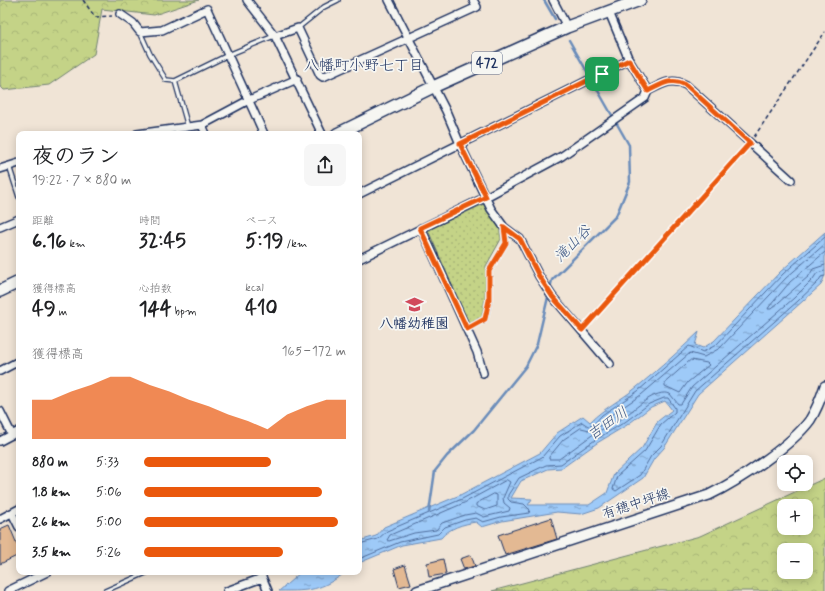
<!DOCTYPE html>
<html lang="ja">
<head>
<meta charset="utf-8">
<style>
  body { margin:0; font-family:Mynerve,"Klee One",sans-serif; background:#f6f6f6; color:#202124; height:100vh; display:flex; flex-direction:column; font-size:15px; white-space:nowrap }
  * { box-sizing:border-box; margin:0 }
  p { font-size:13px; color:#757577 }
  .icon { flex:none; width:22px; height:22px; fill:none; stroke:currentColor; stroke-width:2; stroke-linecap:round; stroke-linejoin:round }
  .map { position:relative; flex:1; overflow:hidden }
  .side { position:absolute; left:16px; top:131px; width:346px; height:444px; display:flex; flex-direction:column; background:#fff; border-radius:8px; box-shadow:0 2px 10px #0003 }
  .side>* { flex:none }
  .buttons { position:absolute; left:777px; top:455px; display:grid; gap:8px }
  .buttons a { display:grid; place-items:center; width:36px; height:36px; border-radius:8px; background:#fff; box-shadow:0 2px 10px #0003; font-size:20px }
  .pin { position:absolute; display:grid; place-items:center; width:34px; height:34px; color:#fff; margin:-17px; border-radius:8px; box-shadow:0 2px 6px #0006 }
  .round { display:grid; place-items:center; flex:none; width:42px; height:42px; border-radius:8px; background:#f6f6f6 }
  .summary { display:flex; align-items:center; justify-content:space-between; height:68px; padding:0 16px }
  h1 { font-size:22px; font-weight:700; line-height:30px }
  .figures { display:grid; grid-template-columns:repeat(3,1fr); gap:6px; height:68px; padding:4px 16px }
  .figures div { display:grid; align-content:center }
  .figures b { font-size:20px; font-weight:700 }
  .figures small { font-size:11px; font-weight:400 }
  .figures p { font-size:11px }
  .chart { height:112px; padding:8px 16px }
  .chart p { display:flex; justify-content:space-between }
  .chart svg { width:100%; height:72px; margin-top:4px; fill:#ea580c; opacity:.7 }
  ul { padding:0 16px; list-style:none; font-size:13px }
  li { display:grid; grid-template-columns:64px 48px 1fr; align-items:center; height:30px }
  li i { height:10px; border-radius:5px; background:#ea580c }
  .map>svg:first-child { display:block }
  .forest { fill:url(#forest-crowns); stroke:#708172; fill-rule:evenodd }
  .park { fill:url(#park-dots); stroke:#708172 }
  .water { fill:url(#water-ripples); stroke:#6a8cba; fill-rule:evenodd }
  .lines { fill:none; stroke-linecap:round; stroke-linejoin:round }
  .shore { stroke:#4f6d9c; stroke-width:1 }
  .stream { stroke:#6a8cba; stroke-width:2.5 }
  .building { fill:#e3b993; stroke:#1b2f5e }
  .service-casing { stroke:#1b2f5e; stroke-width:6 }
  .minor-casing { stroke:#1b2f5e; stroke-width:10 }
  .secondary-casing { stroke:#1b2f5e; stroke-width:12 }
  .trunk-casing { stroke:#1b2f5e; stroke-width:14 }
  .path { stroke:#1b2f5e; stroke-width:1.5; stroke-dasharray:4 3; stroke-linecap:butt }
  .service { stroke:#f6f6f2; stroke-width:3.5 }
  .minor { stroke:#f6f6f2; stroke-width:7 }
  .secondary { stroke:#f6f6f2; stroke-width:9 }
  .trunk { stroke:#f6f6f2; stroke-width:11 }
  .route-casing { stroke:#fff; stroke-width:8 }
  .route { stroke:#ea580c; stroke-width:5 }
  .labels { text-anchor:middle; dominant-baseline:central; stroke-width:3.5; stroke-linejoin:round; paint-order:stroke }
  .shield { fill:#f6f6f2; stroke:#5d6b8a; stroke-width:1 }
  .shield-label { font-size:13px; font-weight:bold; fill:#1b2f5e }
  .poi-label { font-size:14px; font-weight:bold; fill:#1b2f5e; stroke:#f6f6f2 }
  .street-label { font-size:14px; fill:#1b2f5e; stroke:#f6f6f2 }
  .neighbourhood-label { font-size:15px; fill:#1b2f5e; stroke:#f6f6f2 }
  .water-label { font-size:15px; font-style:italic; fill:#3c5684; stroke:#f6f6f2 }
</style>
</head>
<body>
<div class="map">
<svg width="825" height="591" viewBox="0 0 825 591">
  <defs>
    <pattern id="forest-crowns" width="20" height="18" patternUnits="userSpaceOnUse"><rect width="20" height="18" fill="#c4d387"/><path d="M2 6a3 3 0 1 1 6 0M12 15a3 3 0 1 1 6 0" fill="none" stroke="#a8b577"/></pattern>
    <pattern id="park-dots" width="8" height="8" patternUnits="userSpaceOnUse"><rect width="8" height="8" fill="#c4d387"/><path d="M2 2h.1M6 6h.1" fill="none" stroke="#a8b577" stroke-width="1.8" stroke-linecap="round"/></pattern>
    <pattern id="water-ripples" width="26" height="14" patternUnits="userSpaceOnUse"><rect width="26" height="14" fill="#9ecaf8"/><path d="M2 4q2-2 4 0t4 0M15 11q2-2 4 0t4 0" fill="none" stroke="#80a4cc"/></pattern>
  </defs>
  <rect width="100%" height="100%" fill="#f0e4d6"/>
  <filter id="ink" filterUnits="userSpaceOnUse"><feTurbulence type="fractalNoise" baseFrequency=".025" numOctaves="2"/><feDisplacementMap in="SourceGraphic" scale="8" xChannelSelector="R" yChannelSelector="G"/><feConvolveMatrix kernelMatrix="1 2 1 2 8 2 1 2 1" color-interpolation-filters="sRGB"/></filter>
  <g filter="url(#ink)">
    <path class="forest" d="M0 0H199L154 15 102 9 94 54 49 85 4 90 0 86Z
      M825 478V591H492L700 536ZM784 506H806V528H784ZM784 550H806V572H784Z"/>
    <path class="park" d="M484 204 499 226 501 239 486 266 485 298 482 317 469 324 428 230Z"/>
    <path class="water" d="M825 232V275L821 285 698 394 664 448 654 459 643 478 599 508 581 514 557 512 502 521 482 527 476 522C463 524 449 528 441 538L402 545 359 563V541L376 536 384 527 460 495 540 453 557 433 583 416 590 422C604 408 621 400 637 387 658 370 679 351 699 332L695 345 703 348 714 341 780 272ZM665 401 672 410 658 421 642 448 614 474 607 493 589 505H528L532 499 511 498 521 481 548 469 562 468 597 443 627 425 651 407Z
      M301 572H346C320 591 310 591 279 591Z"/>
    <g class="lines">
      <path class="shore" d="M825 244 786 278 720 348 704 357 690 353 641 395 605 419 597 431H599C607 427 616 422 624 417 635 409 656 388 670 394L678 404H681L692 387 794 298 813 279 817 273 825 271
        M825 252 790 282 769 307 768 309H771L809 276 813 269 825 265
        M691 360 707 363 709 365 688 382 680 393 665 386V383Z
        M581 428 594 431 595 433 559 459H549V457L563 440Z
        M507 480 510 482 503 498 504 503 510 508 509 511 484 517 476 513 465 515 442 523 436 530 414 533 389 541 387 540 390 535 464 503Z
        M494 494 497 495V506L485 510 476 506V504Z
        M359 544 378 539 387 531 462 499 542 457 560 436 582 422 588 426 593 425 602 415 638 391 689 346 703 352 716 345 783 274 825 237
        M359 559 400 542 438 534 445 527 465 520 476 518 483 522 501 517 529 513 530 510 524 504 511 502 508 499V495L519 478 546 465 561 464 595 440 625 422 649 404 664 398H668L675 408V412L661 424 645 451 617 476 613 489 616 491 640 475 651 456 661 446 695 391 798 301 818 282 821 277 825 276"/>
      <path class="stream" d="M544 0 555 19
        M429 512 435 471 447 456 474 430 526 366 537 344 552 280 616 216 630 182 629 145 569 40"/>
    </g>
    <path class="building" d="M551 518 557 539 505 555 498 535Z
      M9 525 19 549V555L0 564V529Z
      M471 555 475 566 464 569 460 559Z
      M443 559 446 574 429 577 427 563Z
      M405 565 411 584 399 587 394 569Z"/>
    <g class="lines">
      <defs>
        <path id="service" d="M298 28 324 7 338 0
          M140 32 150 54 166 80 175 81 188 127
          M175 81 228 55 274 36
          M9 166 19 197
          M467 329 485 319 489 301V271L506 243 504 228
          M105 591 148 572"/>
        <path id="minor" d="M247 0 275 36 322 134
          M389 0 446 111 460 144 491 209 504 227 520 239 539 276 552 296 610 364
          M553 0 567 27
          M609 12 629 60 648 91
          M120 14 133 23 140 32 162 30 207 9 264 134
          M275 36 298 28 320 75 323 77 477 7 473 0
          M202 125 206 134
          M137 134 202 125 247 101 297 79
          M0 169 19 163
          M359 194 629 60
          M0 227 19 219
          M421 228 477 352 483 373
          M359 259 486 197 562 156 645 98 648 91C662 84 671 77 686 85L791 180
          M0 371 19 361
          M0 411 12 435
          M0 441 19 431
          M12 513 19 527
          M0 519 19 509
          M260 572 268 591
          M8 591 47 572
          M227 591 262 578"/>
        <path id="secondary" d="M417 591 709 495C738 481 791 446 810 420 817 409 821 398 825 386"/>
        <path id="trunk" d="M337 134 433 87 567 27 640 0
          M0 291 19 282"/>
      </defs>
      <use href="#service" class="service-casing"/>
      <use href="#minor" class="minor-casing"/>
      <use href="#secondary" class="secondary-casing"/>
      <use href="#trunk" class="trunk-casing"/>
      <path class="path" d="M83 0 95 17 112 16
        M754 137 825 32
        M587 326 745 148"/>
      <use href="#service" class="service"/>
      <use href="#minor" class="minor"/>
      <use href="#secondary" class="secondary"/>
      <use href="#trunk" class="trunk"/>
    </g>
  </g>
  <g class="lines" filter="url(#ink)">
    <defs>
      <path id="route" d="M629 60 648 91C662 84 671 77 686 85L750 143 582 330 552 296 539 276 520 239 504 227 506 243 489 271V300L485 319 467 329 420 228 486 197 460 144Z"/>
    </defs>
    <use href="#route" class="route-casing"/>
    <use href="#route" class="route"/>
  </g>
  <defs>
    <symbol id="school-bare" viewBox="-9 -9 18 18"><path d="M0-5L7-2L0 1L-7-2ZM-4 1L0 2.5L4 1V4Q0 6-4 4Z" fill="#d1495b" stroke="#f6f6f2" stroke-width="2.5" paint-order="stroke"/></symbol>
  </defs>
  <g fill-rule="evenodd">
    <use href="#school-bare" x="402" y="292" width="25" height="25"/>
  </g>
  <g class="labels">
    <rect class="shield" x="472" y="52" width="30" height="22" rx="3"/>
    <g class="shield-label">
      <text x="487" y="63">472</text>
    </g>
    <g class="poi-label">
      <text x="414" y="324">八幡幼稚園</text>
    </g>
    <g class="street-label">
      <text transform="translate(636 504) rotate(-18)">有穂中坪線</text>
    </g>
    <g class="neighbourhood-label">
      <text x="364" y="66">八幡町小野七丁目</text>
    </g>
    <g class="water-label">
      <text transform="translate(573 244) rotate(-45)">滝山谷</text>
      <text transform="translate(608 424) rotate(-35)">吉田川</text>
    </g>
  </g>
</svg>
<div class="buttons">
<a><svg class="icon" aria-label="locate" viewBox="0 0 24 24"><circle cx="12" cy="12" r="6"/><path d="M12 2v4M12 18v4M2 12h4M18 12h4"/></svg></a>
<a>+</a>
<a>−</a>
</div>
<div class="pin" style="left:602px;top:74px;background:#1e9e55"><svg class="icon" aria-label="arrive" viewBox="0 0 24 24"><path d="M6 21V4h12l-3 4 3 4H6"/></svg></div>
<section class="side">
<div class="summary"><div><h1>夜のラン</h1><p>19:22 · 7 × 880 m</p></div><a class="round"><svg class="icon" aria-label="share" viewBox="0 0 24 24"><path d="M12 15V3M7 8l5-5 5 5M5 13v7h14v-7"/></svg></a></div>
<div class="figures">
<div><p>距離</p><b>6.16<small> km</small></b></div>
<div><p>時間</p><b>32:45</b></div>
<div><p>ペース</p><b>5:19<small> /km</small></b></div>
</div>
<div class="figures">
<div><p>獲得標高</p><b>49<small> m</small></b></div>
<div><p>心拍数</p><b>144<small> bpm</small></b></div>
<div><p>kcal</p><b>410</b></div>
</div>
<div class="chart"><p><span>獲得標高</span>165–172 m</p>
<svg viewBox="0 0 160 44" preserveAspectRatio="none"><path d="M0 44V20L10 20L20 15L30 11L40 6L50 6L60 11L70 15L80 20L90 24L100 29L110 33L120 38L130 29L140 24L150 20L160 20V44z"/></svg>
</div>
<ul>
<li><b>880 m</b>5:33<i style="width:63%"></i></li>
<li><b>1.8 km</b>5:06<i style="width:88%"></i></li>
<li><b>2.6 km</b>5:00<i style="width:96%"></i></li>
<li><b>3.5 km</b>5:26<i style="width:69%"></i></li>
</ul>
</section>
</div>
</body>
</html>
